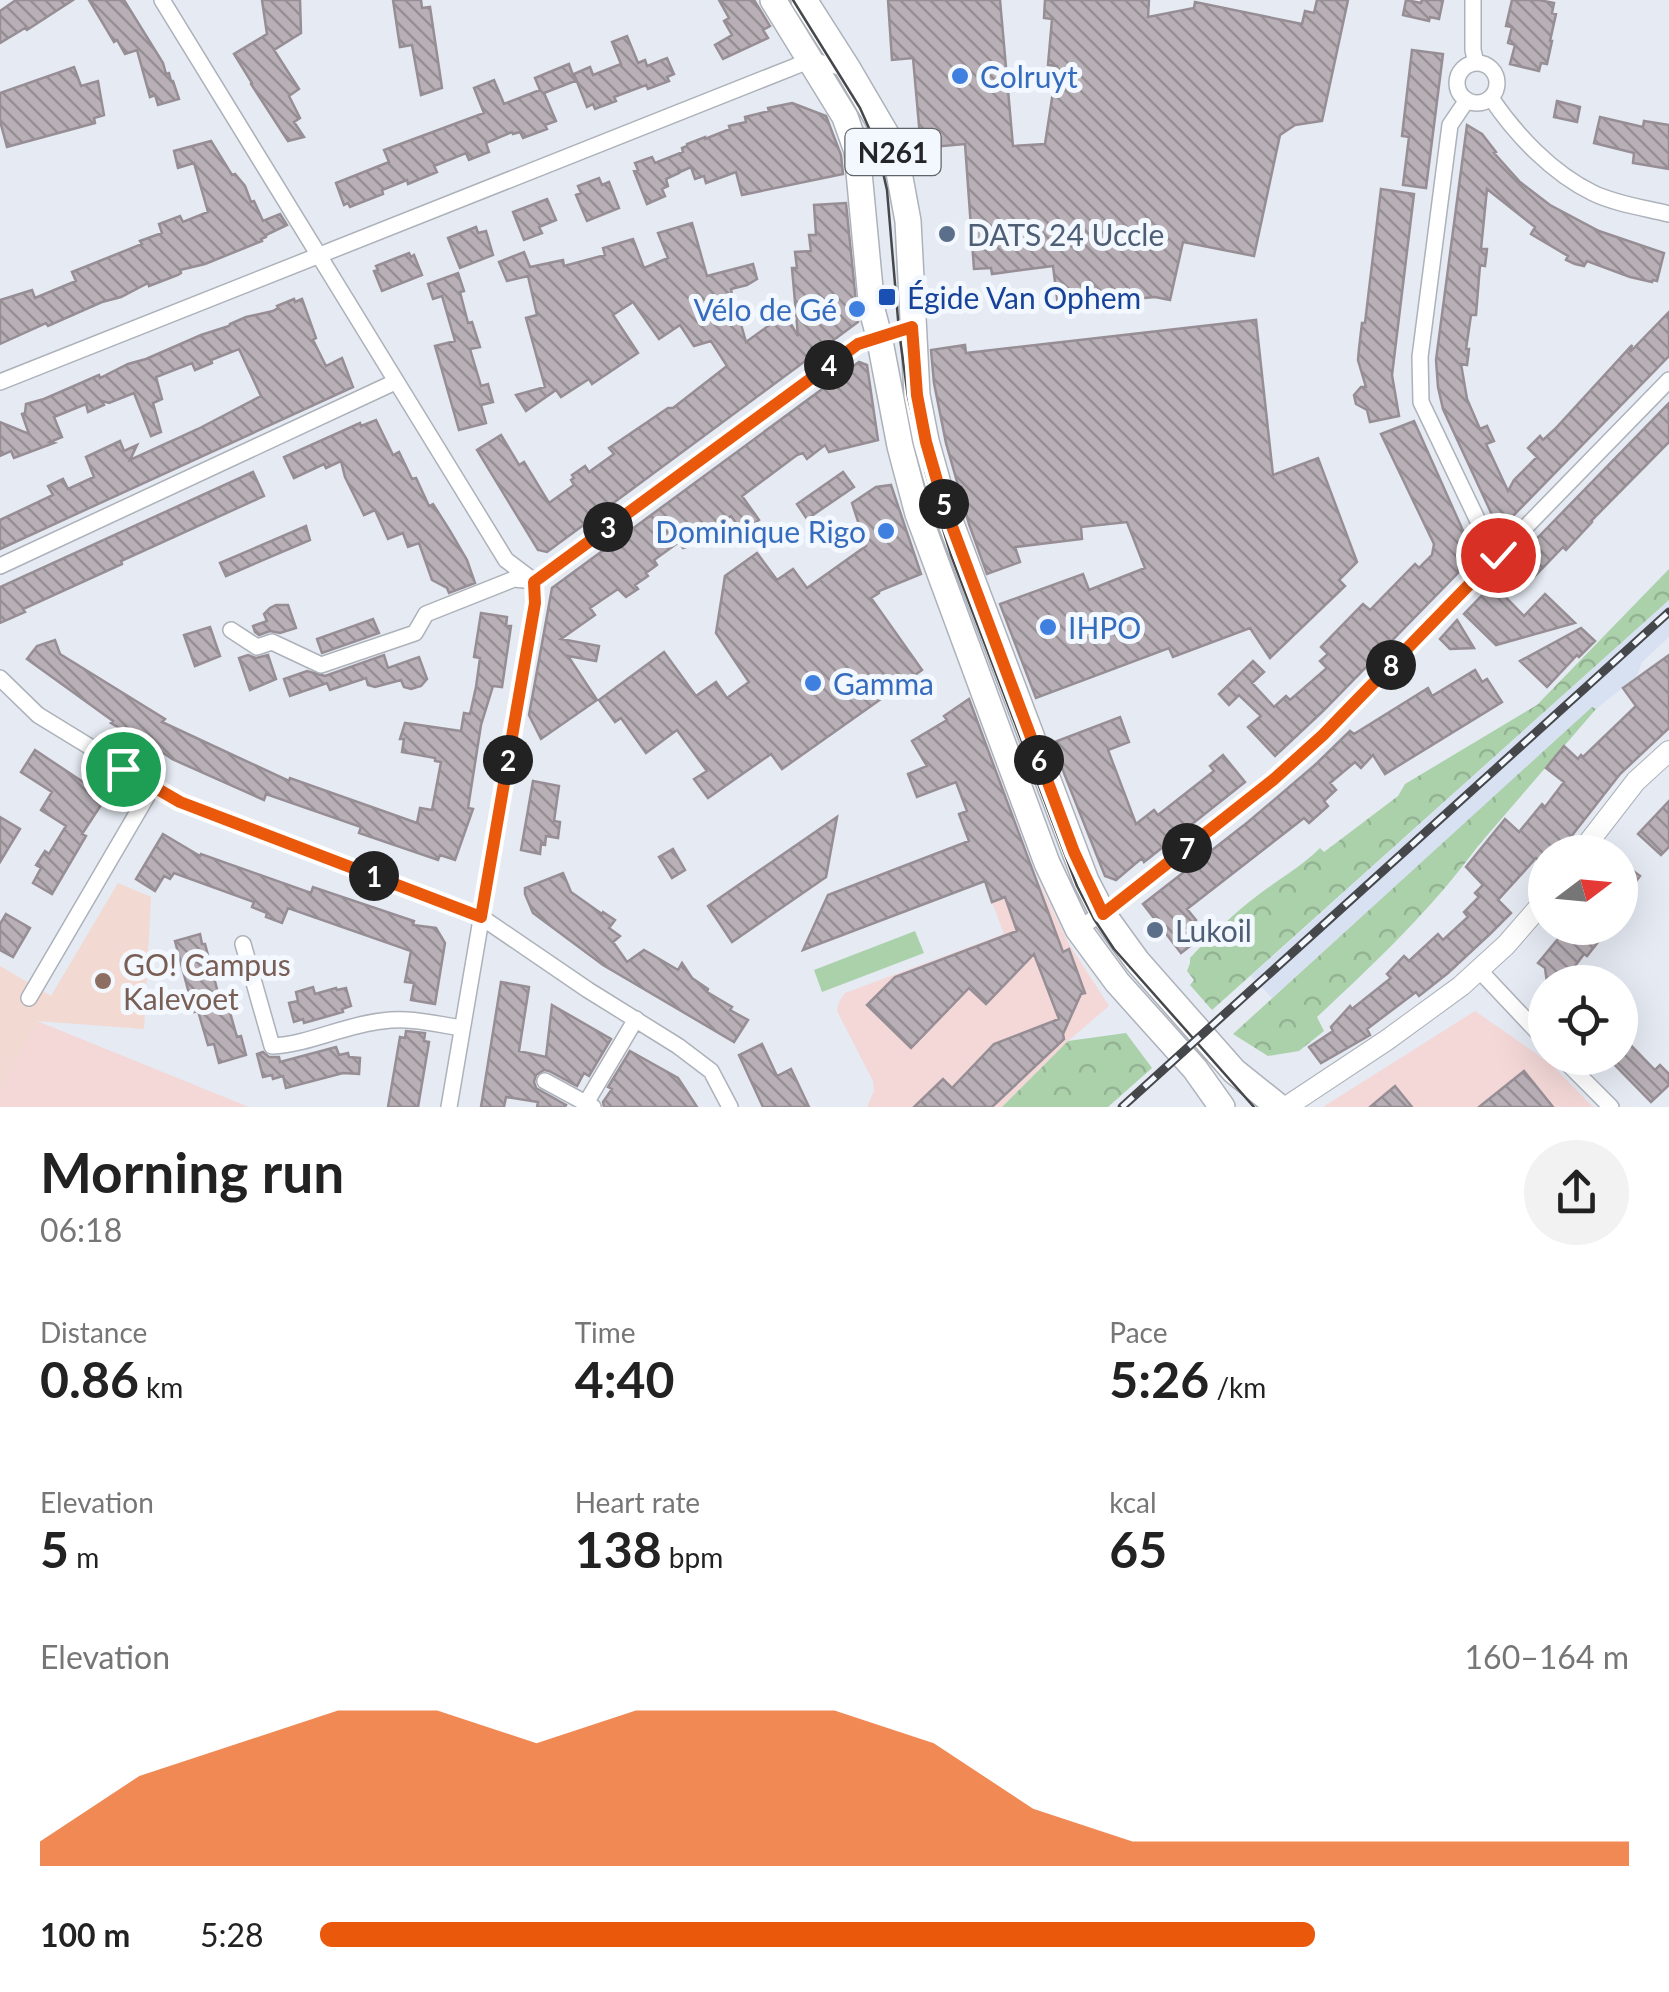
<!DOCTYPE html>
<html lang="en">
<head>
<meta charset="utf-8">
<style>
  body { margin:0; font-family:Lato,sans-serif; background:#f2f2f2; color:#222; height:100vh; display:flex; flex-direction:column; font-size:38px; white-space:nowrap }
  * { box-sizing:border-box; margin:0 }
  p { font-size:32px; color:#767676 }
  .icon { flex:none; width:55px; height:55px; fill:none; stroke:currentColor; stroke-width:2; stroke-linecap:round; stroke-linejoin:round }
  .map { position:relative; height:1107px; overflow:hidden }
  .drawer { display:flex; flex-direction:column; background:#fff; flex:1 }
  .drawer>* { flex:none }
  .needle { width:65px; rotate:74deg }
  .tools { position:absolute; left:1528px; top:835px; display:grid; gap:20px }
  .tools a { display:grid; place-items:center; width:110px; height:110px; border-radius:50%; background:#fff; box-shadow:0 10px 40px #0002; font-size:50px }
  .pin { position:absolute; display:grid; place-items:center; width:85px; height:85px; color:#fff; margin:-42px; border:5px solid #fff; border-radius:50%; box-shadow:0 2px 10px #0007 }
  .km { position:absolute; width:50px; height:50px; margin:-25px; border-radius:50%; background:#222; color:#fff; font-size:28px; line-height:50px; text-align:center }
  .round { display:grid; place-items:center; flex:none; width:105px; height:105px; border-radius:52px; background:#f2f2f2 }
  .headline { display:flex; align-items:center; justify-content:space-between; height:170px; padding:0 40px }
  h1 { font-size:55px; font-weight:700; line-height:75px }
  .stats { display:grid; grid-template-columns:repeat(3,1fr); gap:15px; height:170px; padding:10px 40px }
  .stats div { display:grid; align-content:center }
  .stats b { font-size:50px; font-weight:700 }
  .stats small { font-size:28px; font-weight:400 }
  .stats p { font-size:28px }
  .chart { height:280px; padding:20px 40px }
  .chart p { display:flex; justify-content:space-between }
  .chart svg { width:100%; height:180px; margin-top:10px; fill:#ea580c; opacity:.7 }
  ul { padding:0 40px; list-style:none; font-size:32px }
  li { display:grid; grid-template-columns:160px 120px 1fr; align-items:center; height:75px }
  li i { height:25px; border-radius:12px; background:#ea580c }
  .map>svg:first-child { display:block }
  .commercial { fill:#f3d8d7 }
  .education { fill:#f2d9d2 }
  .built { fill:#d8e1f1 }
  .forest { fill:url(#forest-crowns) }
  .green { fill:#abd1ab }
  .building { fill:url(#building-back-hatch); stroke:#978e95; stroke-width:2.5 }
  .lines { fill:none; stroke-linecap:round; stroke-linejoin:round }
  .minor-casing { stroke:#adb2ba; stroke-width:18 }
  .tertiary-casing { stroke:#adb2ba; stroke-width:22 }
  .primary-casing { stroke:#adb2ba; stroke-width:28 }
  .minor { stroke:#fff; stroke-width:15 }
  .tertiary { stroke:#fff; stroke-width:20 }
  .primary { stroke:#fff; stroke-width:25 }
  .tram { stroke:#45474b; stroke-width:2.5 }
  .rail-casing { stroke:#45474b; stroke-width:9 }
  .rail { stroke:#f3f7fe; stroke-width:5; stroke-dasharray:15; stroke-linecap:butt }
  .route-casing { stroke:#fff; stroke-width:20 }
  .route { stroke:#ea580c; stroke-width:12 }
  .shop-dot { fill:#3f7fe0; stroke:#f3f7fe; stroke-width:4 }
  .service-dot { fill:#5c6f8a; stroke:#f3f7fe; stroke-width:4 }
  .transit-dot { fill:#1a4fb4; stroke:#f3f7fe; stroke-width:4 }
  .education-dot { fill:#8d6e63; stroke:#f3f7fe; stroke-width:4 }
  .labels { text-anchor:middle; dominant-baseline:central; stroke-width:10; stroke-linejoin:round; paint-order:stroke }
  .shield { fill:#f3f7fe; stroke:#616468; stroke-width:2.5 }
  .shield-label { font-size:28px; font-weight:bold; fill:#232528 }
  .shop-label { font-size:30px; fill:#366cbe; stroke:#f3f7fe; text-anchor:start }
  .service-label { font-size:30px; fill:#4e5e75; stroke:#f3f7fe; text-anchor:start }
  .transit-label { font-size:30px; fill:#164399; stroke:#f3f7fe; text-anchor:start }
  .education-label { font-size:30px; fill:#785e54; stroke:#f3f7fe; text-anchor:start }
</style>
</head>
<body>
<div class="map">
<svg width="1669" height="1107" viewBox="0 0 1669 1107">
  <defs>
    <pattern id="forest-crowns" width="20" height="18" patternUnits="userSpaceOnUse" patternTransform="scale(2.5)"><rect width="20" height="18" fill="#abd1ab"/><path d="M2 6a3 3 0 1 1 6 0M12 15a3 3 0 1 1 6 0" fill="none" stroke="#93b393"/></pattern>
    <pattern id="building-back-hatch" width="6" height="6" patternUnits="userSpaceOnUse" patternTransform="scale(2.5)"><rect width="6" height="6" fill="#b8b0b6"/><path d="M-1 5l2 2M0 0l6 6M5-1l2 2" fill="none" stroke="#958f94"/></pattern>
  </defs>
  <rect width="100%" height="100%" fill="#e5eaf3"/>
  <path class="commercial" d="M1040 884 1069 944 1109 1006 1068 1041 1002 1107H867L874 1091 873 1081 837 1011 839 1002 845 993 1004 934 992 902Z
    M1475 1011 1551 1064 1593 1107H1323Z
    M37 1021 249 1107H0V1089Z"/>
  <path class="education" d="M118 883 151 897 144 1029 37 1021 0 1089V966L51 996Z"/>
  <path class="built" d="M1669 600V637L1642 662 1637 676 1596 709 1592 708 1272 998 1251 976Z"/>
  <path class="forest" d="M1669 569V600L1212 1010 1190 985 1194 980 1187 971 1190 963V958C1208 939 1228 919 1249 902 1272 883 1299 869 1320 848L1324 852 1398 796 1405 784 1537 705Z
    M1592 707 1596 709 1478 846C1431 910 1375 963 1317 1017L1324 1031 1299 1051 1268 1056 1233 1034Z
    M1126 1033 1152 1068 1108 1107H1002L1068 1041Z"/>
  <path class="green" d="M915 931 924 953 822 992 814 970Z"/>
  <path class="building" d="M16 0H73L27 30 25 28 0 43V11Z
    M89 0H124L163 63 166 74 169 73 171 81H173L179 99 158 105 155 95 150 97 137 50 125 54 117 40 114 42Z
    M262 0H300L301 33 274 50 299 89 289 96 300 118 294 122 304 137 288 141 251 84 252 83 234 54 267 34Z
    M393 0H421L422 8 430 7 442 88 421 95 412 45 400 47Z
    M719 0H754L770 26 763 30 768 38 723 59 715 45 732 35 724 21 729 18Z
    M888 0H1000L1013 146 1045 144 1057 66 1048 65 1052 19 1044 18 1045 0H1149L1148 17 1194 8 1195 2 1302 24 1305 11 1314 13 1317 0H1348L1322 121 1295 125 1280 135 1254 256 1183 242 1170 300 1155 297 1058 306 1053 266 992 274 991 268 974 269 965 144 921 148 913 58 892 60Z
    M1406 0 1421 3 1422 0H1443L1439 19 1430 17 1429 21 1403 15Z
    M1512 0H1539L1554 3 1552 13 1556 14 1550 41H1552L1547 64 1541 63 1539 71 1510 64 1515 45 1508 43 1512 27 1506 26Z
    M627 36 638 63 645 60 647 66 667 58 674 74 667 77 669 81 648 89 646 85 614 97 616 101 595 109 593 104 587 107 574 74 590 67 593 75 621 64 612 42Z
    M1412 50 1443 54 1426 188 1403 185 1409 137 1402 136Z
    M569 64 575 81 544 93 556 121 545 125 547 129 523 138 520 132 513 134 512 132 486 143 489 152 469 160 466 153 434 166 437 172 408 184 407 180 382 190 383 194 350 207 348 203 344 205 336 183 389 162 384 150 484 113 474 88 494 80 504 104 540 90 535 78Z
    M74 67 81 86 98 81 104 115 94 118 95 123 7 147 0 121V93Z
    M1557 101 1580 107 1577 122 1554 117Z
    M792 103 826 116 841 155 843 174 742 195 736 172 706 183 704 176 695 179 691 167 680 172 678 168 679 173 666 179 668 186 662 189 665 196 647 204 634 171 638 170 635 163 652 157 655 163 683 152 682 148 687 146V144L705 137V139L730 129 729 126 746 122 745 117 769 111 768 108Z
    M1600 117 1643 127 1644 121 1669 125V169L1633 163 1634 153 1594 143Z
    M1467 125 1482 134 1496 152 1494 153 1520 182 1550 205 1599 231 1664 253 1657 281 1653 280 1652 282 1630 277 1587 261 1584 266 1575 264 1566 260 1568 256 1531 234 1535 227 1487 189 1481 249H1487L1485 266 1480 265 1476 315H1471L1466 349H1469L1467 365 1461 364 1467 399 1480 429 1487 426 1494 441 1486 444 1508 491 1514 480 1537 457 1528 448 1540 436 1543 440 1555 429 1632 345 1630 352 1669 312V356L1510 519H1494L1443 409 1438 387 1436 360Z
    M211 141 232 175 235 174 245 186 251 202 254 201 263 221 280 214 287 225 266 235V237L261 239 262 241 205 264 180 270 181 273 178 275 149 286 148 283 121 297 102 302 48 326 46 323 0 344V300L32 290 35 298 76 281 72 272 142 244 140 241 162 233 159 224 180 216 183 222 208 212 194 163 178 168 174 151Z
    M599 178 602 185 609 182 619 208 587 221 576 195 581 193 578 186Z
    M1381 189 1414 194 1392 375 1399 416 1370 422 1367 410 1356 404 1354 395 1361 387H1366L1358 360 1359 349 1362 323H1365Z
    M547 199 556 220 539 227 542 233 524 240 513 212Z
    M846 203 858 322 547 552 538 550 477 450 501 435 519 465 524 462 549 503 574 485 571 480 574 478 572 475 585 466 589 472 614 454 609 448 668 408H673L727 366 711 341 694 346 680 325 659 339 633 302 613 315 638 353 592 384 589 379 561 397 556 390 526 411 516 395 545 387 526 318 537 315 528 276 507 281 499 262 524 252 530 267 563 260 564 266 605 255 603 248 633 239 644 268 668 258 658 233 692 223 707 276 753 264 757 279 747 285 731 289 732 295 716 305 735 303 746 342 785 314 798 336 792 268H797L795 252 811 251 809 235H816L814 205Z
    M476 227 478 233 486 231 493 255 460 268 448 238Z
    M409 253 411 257 414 255 422 275 382 291 374 271 378 270 376 266Z
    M458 273 464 291 460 292 468 323 472 322 480 347 470 349 481 386 488 384 493 402 481 405 486 423 459 430 435 346 455 341 442 296 433 299 428 284Z
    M294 299 295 302 302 299 316 338 313 340 326 366 342 358 353 387 0 549V520L53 495 48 486 63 479 68 489 94 477 86 457 120 441 124 451 137 445 130 460 198 429 261 396 239 349 211 360 212 363 195 370 192 363 156 377 162 399 153 403 161 432 151 436 134 393 109 403 102 401 104 405 88 412 86 404 54 417 62 437 50 442 54 443 14 458 11 451 0 456V422L29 434 22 414 25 413 26 404 44 399 99 375 100 378 128 364 146 359 201 335 229 326 230 324 246 317 273 311 278 308 277 306Z
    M1256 320 1273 475 1318 458 1357 562 1339 580 1345 586 1270 658 1250 628 1173 657 1169 648 1036 698 1000 604 1083 574 1089 590 1145 568 1127 522 1081 527 1082 539 1015 547 1020 562 987 574 969 524 946 443 934 383 931 350 965 345 966 353Z
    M859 362 867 365 878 440 829 452 825 445 807 459 803 453 797 455 742 496 759 520 742 531 731 516 689 546 683 548 679 542 654 560 657 565 646 573 648 576 635 585 638 589 626 597 618 589 590 608 595 615 561 639 599 646 596 661 568 656 597 700 541 739 529 715 552 588Z
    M1669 403V442L1591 521 1592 522 1566 550 1563 547 1531 580 1513 563Z
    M376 420 393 455 399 452 412 479 416 478 429 506 433 504 450 531 467 560 475 583 449 593 447 588 432 580 419 543 408 547 403 533 388 539 375 510 364 515 345 477 341 461 326 468 324 464 294 478 284 457 360 423 361 426Z
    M1414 421 1464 533 1458 573 1323 711 1275 756 1248 727 1261 716 1239 695 1229 705 1219 694 1253 661 1264 672 1252 683 1274 707 1286 696 1290 700 1327 668 1320 661 1328 654 1321 647 1363 604 1370 610 1415 564 1419 568 1432 555 1434 544 1381 434Z
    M253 472 264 496 121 561 122 564 23 609 25 612 0 623V587Z
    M843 472 854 487 807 519 797 504Z
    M891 485 921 574 879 591V593L871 598 922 670 782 769 771 754 708 798 694 779 707 771 677 730 646 753 621 718 615 722 599 700 664 652 696 696 716 682 727 698 749 682 716 633 725 576 757 553 777 580 793 569 807 588 866 546 852 503 876 487Z
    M306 526 310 540 226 576 220 563Z
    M1493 584 1524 616 1545 594 1575 623 1496 645 1464 614Z
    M276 605H288L296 628 280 633 270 631 259 635 255 632 253 626 267 621 264 614 270 608Z
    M481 613 507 617 506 626H511L502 687 493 686 481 725 468 808 473 809 455 860 440 855 438 860 359 833 361 827 266 794 264 800 172 759 143 739 141 741 111 723 113 721 27 659 37 646 55 640 60 654 165 719 162 722 289 781 290 778 417 823 420 808 432 810 441 762 435 761V758L402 752 404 739H400L405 723 461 731 464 713 470 714 476 687 480 658 474 657Z
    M373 619 379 633 322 653 317 639Z
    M1457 620 1474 648 1450 649 1440 639Z
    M210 627 220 656 195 666 184 635Z
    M1581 628 1595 641 1579 657 1577 655 1547 687 1520 661Z
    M248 655 256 658 268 655 276 679 250 690 239 658Z
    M384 655 388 668 419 657 427 679 421 686 411 689 404 687 401 680 375 687 368 685 366 678 330 690 327 683 290 696 284 679 307 671 325 676Z
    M1669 655V728L1620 774 1559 852H1545V866L1536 858 1498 900 1511 913 1491 933 1448 973 1419 996 1416 992 1367 1029 1370 1035 1321 1063 1309 1047 1333 1031 1331 1027 1350 1006 1352 1009 1391 978 1387 974 1404 956 1409 961 1438 934 1443 940 1468 917 1464 912 1479 897 1475 893 1483 885 1466 867 1505 819 1519 832 1542 804 1545 807 1564 782 1546 768 1564 746 1578 759 1581 755 1583 757 1636 706 1623 688Z
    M1475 670 1482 682 1487 679 1502 702 1385 774 1373 755 1361 768 1355 762 1330 783 1336 790 1324 801 1328 806 1309 823 1304 818 1187 909 1196 920 1184 930 1194 943 1181 953 1143 904 1248 822 1315 765 1350 731 1354 734 1428 688 1432 696Z
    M969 699 1063 952 1069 949 1085 993 1081 994 1063 1034 1064 1039 992 1107H914L943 1079 952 1088 994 1044 1059 1019 1034 954 986 1004 969 988 911 1048 867 1005 895 977 1017 931 1005 897 992 902 985 881 803 950 828 895 969 841 959 814 967 811 956 782 917 797 908 774 927 766 912 741 947 720 944 716Z
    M1120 717 1129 742 1108 750 1136 824 1154 810 1158 815 1214 771 1210 766 1223 755 1245 782 1144 862 1142 858 1116 880 1105 876 1052 743Z
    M35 750 101 794 103 802 82 834 86 836 52 894 33 883 41 868 36 865 45 851 49 854 66 826 41 810 52 792 21 772Z
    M533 781 559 786 554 821 560 822 558 838 546 836 545 845 541 844 540 854 521 850Z
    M1669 801V847L1661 855 1638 834Z
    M0 817 20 829 0 862Z
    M837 817 826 877 732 942 708 906Z
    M163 834 200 856 201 854 311 893 313 887 414 921 413 925 436 928 445 943 435 1004 411 1000 414 983 405 982 411 951 288 908 282 923 266 917 267 913 252 907 254 902 174 873 170 879 164 876 155 891 136 879Z
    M673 849 685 870 672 878 659 857Z
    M1620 861 1640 876 1620 902Z
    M563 873 571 892 602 914 603 912 615 920 609 928 620 936 613 942 627 962 644 950 678 970 682 963 692 978 708 989 707 992 732 1007 730 1010 748 1020 734 1042 603 965 533 913 525 894V888Z
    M6 914 30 928 13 957 0 950V924Z
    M1567 928H1609L1587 956 1584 954 1563 982H1547L1545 968 1538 963Z
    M200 934 202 944H205L221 1004 227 1002 237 1037 241 1036 246 1055 219 1063 214 1044 208 1045 198 1011 194 1012 175 941Z
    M501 982 529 987 519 1051 546 1057 552 1005 611 1039 589 1076 584 1073 577 1086 549 1071 544 1070 536 1075 534 1082 536 1088 566 1105 565 1107H537L538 1102 506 1097 504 1107H481Z
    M313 987 315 994 336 988 337 990 346 988 351 1006 342 1009 343 1012 304 1023 303 1019 294 1022 289 1003 298 1001 296 992Z
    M406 1031 425 1033 424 1041 429 1042 418 1107H388L400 1037 405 1038Z
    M1620 1034 1655 1070 1660 1065 1669 1074V1085L1651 1102 1608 1058H1620Z
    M762 1044 777 1076 791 1069 809 1107H763L739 1055Z
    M336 1047 339 1055 348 1053 349 1057 360 1058 359 1074 343 1073 286 1088 283 1076 273 1079 272 1075 263 1077 257 1054 263 1052 269 1057H279L280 1062Z
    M630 1051 678 1078 697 1107H604L603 1102 612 1089 608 1087Z
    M1524 1071 1553 1107H1479Z
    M1395 1086 1412 1107H1370Z"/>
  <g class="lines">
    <defs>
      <path id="minor" d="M162 0 506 560 534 581 535 603 449 1107
        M1473 0V50L1476 63
        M1457 83a20 20 0 1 1 40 0a20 20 0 1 1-40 0Z
        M1491 98C1516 135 1552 173 1593 193 1616 204 1645 208 1669 214
        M1467 100 1450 125 1420 357 1421 402 1489 544 1498 555
        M0 382 801 64 810 60 848 69
        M0 566 395 382
        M231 630 257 647 272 642 321 665 415 633 426 614 514 579 534 581 858 344 912 327
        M0 678 38 715 180 802 481 917 588 990 678 1046 711 1071 730 1107
        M1078 929 1119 902 1273 780 1323 735 1669 380
        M243 944 272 1046C310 1044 344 1025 382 1021 410 1017 435 1024 462 1028
        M1480 971 1545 1040
        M29 998 153 786
        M1562 1058 1611 1107
        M545 1081 593 1107
        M586 1103 636 1019"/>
      <path id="tertiary" d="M1581 852 1636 781 1669 751
        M1286 1107 1387 1040 1461 986 1506 945 1545 900"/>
      <path id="primary" d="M773 0 845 117 857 151 872 310 879 336 900 446 918 514 1047 863 1078 929 1117 982 1195 1069 1222 1107
        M804 0 848 69 889 139 898 167 908 221 917 395 926 441 944 505 1086 881 1103 914 1137 961 1234 1071 1279 1107"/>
    </defs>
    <use href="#minor" class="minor-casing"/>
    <use href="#tertiary" class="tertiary-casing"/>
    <use href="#primary" class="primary-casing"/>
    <use href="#minor" class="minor"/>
    <use href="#tertiary" class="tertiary"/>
    <use href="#primary" class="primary"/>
    <path class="tram" d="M793 0 860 108 877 146 887 190 899 331 908 397 926 474 951 555 1077 886 1094 919 1114 949 1254 1107"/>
    <defs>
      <path id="rail" d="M1122 1107 1669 612"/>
    </defs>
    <use href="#rail" class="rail-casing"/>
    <use href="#rail" class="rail"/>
  </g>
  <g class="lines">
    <defs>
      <path id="route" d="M123 769 180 802 481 917 535 603 534 582 858 344 912 327 917 395 926 442 944 505 1074 852 1103 914 1273 780 1323 735 1498 555"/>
    </defs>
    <use href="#route" class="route-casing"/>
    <use href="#route" class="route"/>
  </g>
  <g class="shop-dot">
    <circle cx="960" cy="76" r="10"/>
    <circle cx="857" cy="309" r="10"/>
    <circle cx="886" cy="531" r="10"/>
    <circle cx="1048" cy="627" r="10"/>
    <circle cx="813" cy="683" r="10"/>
  </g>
  <g class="service-dot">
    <circle cx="947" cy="234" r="10"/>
    <circle cx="1155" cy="930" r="10"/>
  </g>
  <rect class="transit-dot" x="877" y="287" width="20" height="20" rx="5"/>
  <circle class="education-dot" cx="103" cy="981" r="10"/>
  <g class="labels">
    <rect class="shield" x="845.5" y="129" width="95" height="46" rx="8"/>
    <g class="shield-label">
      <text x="893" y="152">N261</text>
    </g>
    <g class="shop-label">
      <text x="980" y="76">Colruyt</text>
      <text x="837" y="309" text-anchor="end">Vélo de Gé</text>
      <text x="866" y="531" text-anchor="end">Dominique Rigo</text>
      <text x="1068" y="627">IHPO</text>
      <text x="833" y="683">Gamma</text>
    </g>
    <g class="service-label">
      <text x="967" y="234">DATS 24 Uccle</text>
      <text x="1175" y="930">Lukoil</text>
    </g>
    <g class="transit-label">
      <text x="907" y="297">Égide Van Ophem</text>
    </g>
    <g class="education-label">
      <text x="123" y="964">GO! Campus<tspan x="123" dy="34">Kalevoet</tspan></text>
    </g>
  </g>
</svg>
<div class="tools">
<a><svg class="needle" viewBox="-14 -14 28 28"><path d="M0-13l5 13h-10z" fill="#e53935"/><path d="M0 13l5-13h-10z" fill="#767676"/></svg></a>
<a><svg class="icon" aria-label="locate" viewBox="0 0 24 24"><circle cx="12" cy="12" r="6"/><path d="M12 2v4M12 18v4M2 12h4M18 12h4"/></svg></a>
</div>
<div class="pin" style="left:123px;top:769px;background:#1e9e55"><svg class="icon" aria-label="arrive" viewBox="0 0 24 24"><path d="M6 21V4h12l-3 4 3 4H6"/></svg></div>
<div class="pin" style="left:1498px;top:555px;background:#d93025"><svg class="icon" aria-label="check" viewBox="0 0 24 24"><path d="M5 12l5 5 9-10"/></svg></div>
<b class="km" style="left:374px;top:876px">1</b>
<b class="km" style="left:508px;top:760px">2</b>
<b class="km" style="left:608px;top:527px">3</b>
<b class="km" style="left:829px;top:365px">4</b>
<b class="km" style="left:944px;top:504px">5</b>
<b class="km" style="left:1039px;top:760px">6</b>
<b class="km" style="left:1187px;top:848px">7</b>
<b class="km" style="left:1391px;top:665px">8</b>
</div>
<section class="drawer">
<div class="headline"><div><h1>Morning run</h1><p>06:18</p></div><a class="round"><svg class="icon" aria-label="share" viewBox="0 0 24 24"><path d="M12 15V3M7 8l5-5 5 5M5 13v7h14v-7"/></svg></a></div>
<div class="stats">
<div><p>Distance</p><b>0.86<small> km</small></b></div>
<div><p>Time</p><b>4:40</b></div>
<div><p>Pace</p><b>5:26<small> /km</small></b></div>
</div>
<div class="stats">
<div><p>Elevation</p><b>5<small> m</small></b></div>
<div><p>Heart rate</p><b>138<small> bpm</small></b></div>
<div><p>kcal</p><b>65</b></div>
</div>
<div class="chart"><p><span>Elevation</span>160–164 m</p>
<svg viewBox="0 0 160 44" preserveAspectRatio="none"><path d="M0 44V38L10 22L20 14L30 6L40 6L50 14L60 6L70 6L80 6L90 14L100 30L110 38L120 38L130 38L140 38L150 38L160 38V44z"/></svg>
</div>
<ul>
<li><b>100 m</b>5:28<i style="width:76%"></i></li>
</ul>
</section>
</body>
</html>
